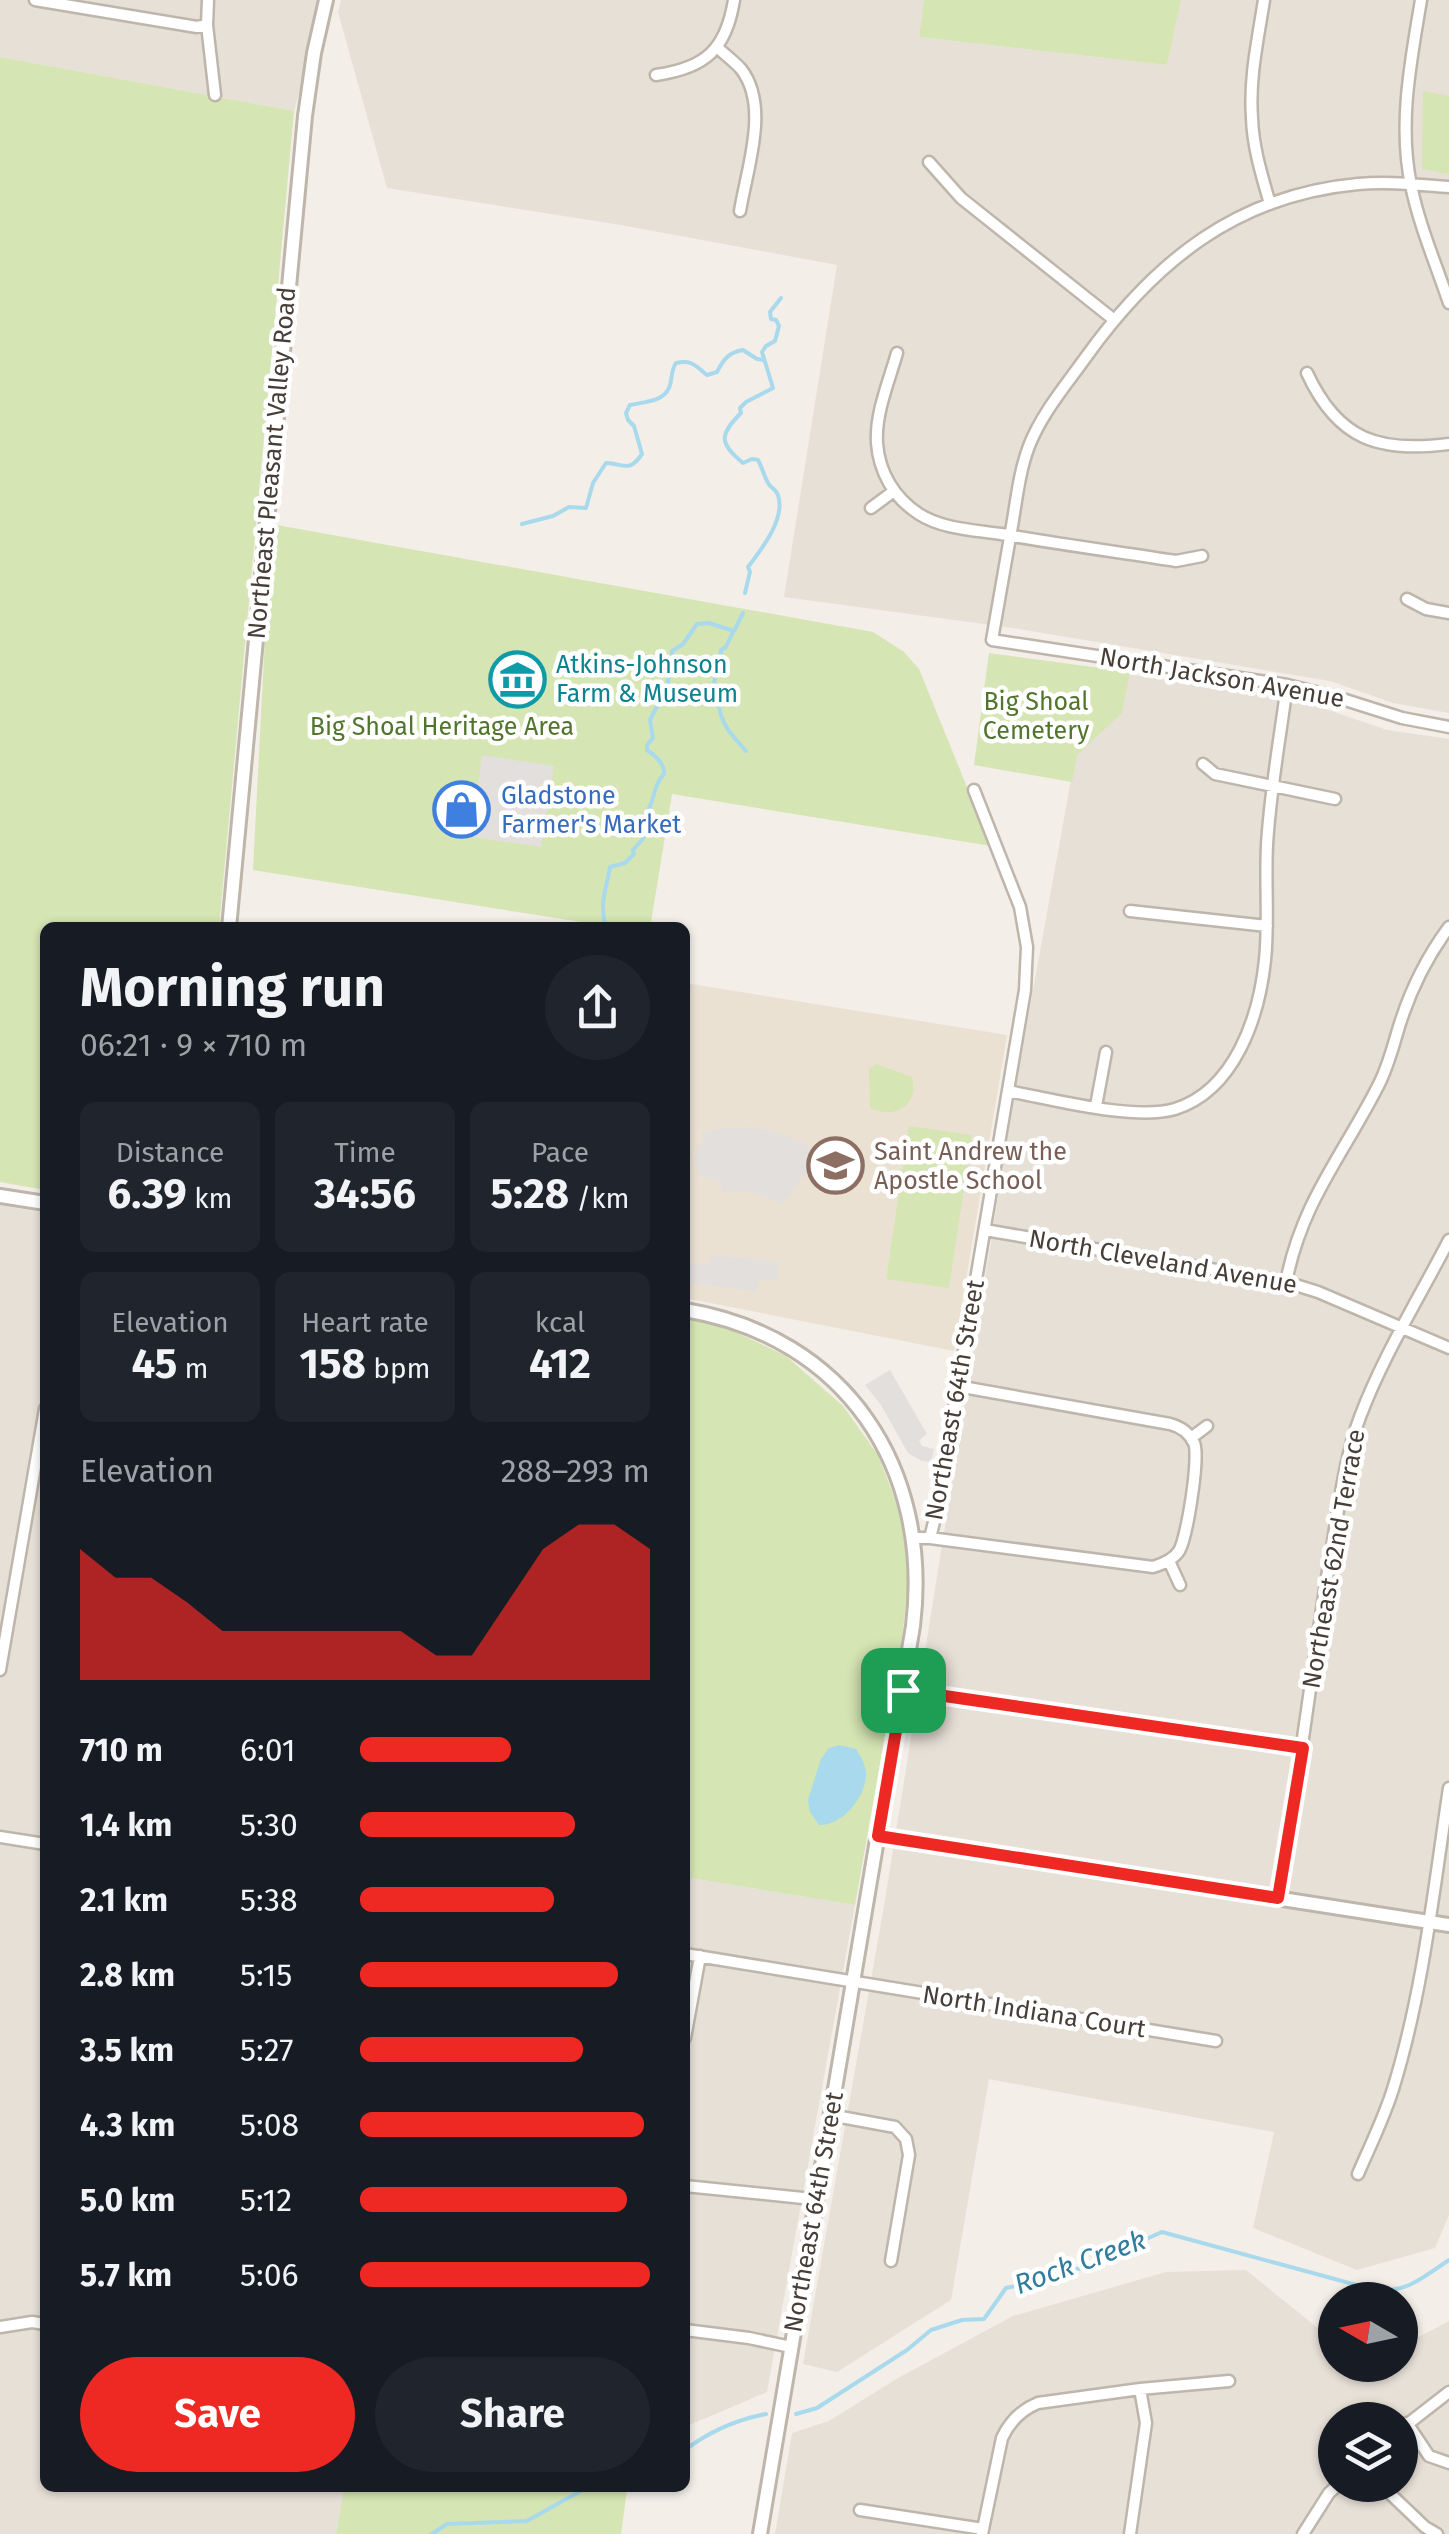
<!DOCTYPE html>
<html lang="en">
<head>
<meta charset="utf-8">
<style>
  body { margin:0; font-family:"Fira Sans",sans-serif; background:#20242c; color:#f1f3f6; height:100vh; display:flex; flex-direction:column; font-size:38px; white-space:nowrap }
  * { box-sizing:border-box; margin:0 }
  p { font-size:32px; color:#9ea1a6 }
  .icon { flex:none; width:55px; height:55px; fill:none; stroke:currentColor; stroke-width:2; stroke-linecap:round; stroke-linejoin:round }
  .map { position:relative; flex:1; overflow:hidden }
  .drawer { position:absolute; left:40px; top:922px; width:650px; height:1570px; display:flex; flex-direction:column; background:#171b24; border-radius:15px; box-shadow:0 2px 8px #0004 }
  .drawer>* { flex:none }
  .needle { width:65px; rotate:279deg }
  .fabs { position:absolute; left:1318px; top:2282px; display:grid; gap:20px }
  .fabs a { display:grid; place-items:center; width:100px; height:100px; border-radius:50%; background:#171b24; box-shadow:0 2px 8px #0004; font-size:50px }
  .pin { position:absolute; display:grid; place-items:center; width:85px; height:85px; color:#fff; margin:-42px; border-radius:20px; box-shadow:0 5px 15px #0006 }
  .round { display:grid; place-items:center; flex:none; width:105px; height:105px; border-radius:52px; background:#20242c }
  .overview { display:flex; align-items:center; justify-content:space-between; height:170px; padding:0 40px }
  h1 { font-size:55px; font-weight:700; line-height:75px }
  .stats { display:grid; grid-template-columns:repeat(3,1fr); gap:15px; height:170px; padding:10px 40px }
  .stats div { display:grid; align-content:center; border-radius:15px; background:#20242c; text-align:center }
  .stats b { font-size:42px; font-weight:700 }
  .stats small { font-size:28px; font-weight:400 }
  .stats p { font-size:28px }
  .chart { height:280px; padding:20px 40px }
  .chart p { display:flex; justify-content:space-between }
  .chart svg { width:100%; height:180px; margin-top:10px; fill:#ee2924; opacity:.7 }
  .action { display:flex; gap:20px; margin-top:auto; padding:20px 40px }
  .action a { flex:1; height:115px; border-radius:60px; background:#ee2924; color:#fff; font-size:40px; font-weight:700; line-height:115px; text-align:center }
  .action a+a { background:#20242c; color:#f1f3f6 }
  ul { padding:0 40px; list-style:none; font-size:32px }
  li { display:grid; grid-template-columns:160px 120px 1fr; align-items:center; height:75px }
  li i { height:25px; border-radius:12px; background:#ee2924 }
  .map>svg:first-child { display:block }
  .residential { fill:#e7e0d7; fill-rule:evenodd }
  .education { fill:#ebe1d3 }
  .green { fill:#d5e5b3 }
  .parking { fill:#e2dfdd }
  .water { fill:#a8d9ec }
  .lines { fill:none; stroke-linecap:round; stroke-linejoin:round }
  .stream { stroke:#a8d9ec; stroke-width:4 }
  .minor-casing { stroke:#beb5ab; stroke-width:15 }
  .tertiary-casing { stroke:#beb5ab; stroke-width:18 }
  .minor { stroke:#fff; stroke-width:10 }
  .tertiary { stroke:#fff; stroke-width:12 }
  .route-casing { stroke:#fff; stroke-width:20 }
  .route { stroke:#ee2924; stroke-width:12 }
  .labels { text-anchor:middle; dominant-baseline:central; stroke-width:9; stroke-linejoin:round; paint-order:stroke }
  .street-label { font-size:25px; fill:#463e37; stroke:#fff }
  .culture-label { font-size:25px; fill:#0d838f; stroke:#fff; text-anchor:start }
  .park-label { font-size:25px; fill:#51752d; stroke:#fff }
  .shop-label { font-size:25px; fill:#366cbe; stroke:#fff; text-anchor:start }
  .education-label { font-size:25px; fill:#785e54; stroke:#fff; text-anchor:start }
  .water-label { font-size:28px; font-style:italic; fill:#327d9d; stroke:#fff }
</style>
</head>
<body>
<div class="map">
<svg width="1449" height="2534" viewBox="0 0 1449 2534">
  <rect width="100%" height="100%" fill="#f3eee8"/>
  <path class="residential" d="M0 0H324L294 111 0 57Z
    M341 0H924L919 37 1167 65 1181 0H1449V713L1393 703 1330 681 1013 628 784 597 837 265 621 225 387 188 338 12Z
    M1091 669 1260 693 1311 704 1387 730 1449 739V2215L1435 2248 1357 2270 1253 2228 1274 2132 989 2079 951 2300 837 2372 803 2364 884 1906 1017 1079Z
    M0 1205 45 1213V2488H344L336 2534H0Z
    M685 1877 855 1905 767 2392 685 2427Z
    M1246 2270 1335 2342V2365H1400V2347L1449 2321V2534H775L792 2433 829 2421 898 2378 1013 2316 1166 2272ZM1335 2420H1400V2485H1335Z"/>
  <path class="education" d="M685 983 1007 1035 954 1351 685 1298Z"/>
  <path class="green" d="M924 0H1181L1167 65 919 37Z
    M0 57 294 111 219 927 45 928V1190L0 1182Z
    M1423 91 1449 96V174L1422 169Z
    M271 524 873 632 904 652 919 669 991 846 672 794 650 928 613 927 253 870Z
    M989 653 1130 672 1122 713 1077 755 1072 782 974 765Z
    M876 1064 912 1077C920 1106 894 1120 870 1108L869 1069Z
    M909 1126 972 1135 949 1288 886 1279Z
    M685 1318 725 1327 786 1356 843 1406 878 1455 901 1515 909 1581 901 1644 855 1905 685 1877Z
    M344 2488H598L627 2490 621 2534H336Z"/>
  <path class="parking" d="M482 755 554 766 541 847 471 837Z
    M755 1127 776 1132 804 1143 823 1159 831 1170 813 1185 806 1176 802 1177 784 1204 748 1191 722 1192 720 1182 700 1176 694 1159 699 1146 704 1141 701 1133 723 1128Z
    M711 1255 779 1262 778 1281 759 1279 757 1292 685 1282V1262L709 1265Z
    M890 1370 927 1434 919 1440 922 1446 934 1449 931 1462 922 1461 908 1453 881 1405 865 1385Z"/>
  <path class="water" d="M839 1745 856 1749C861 1757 865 1763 866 1773 867 1795 843 1826 819 1825L810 1812 808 1800 821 1759 829 1748Z"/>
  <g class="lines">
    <path class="stream" d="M522 524 553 516 569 507 586 508 593 483 606 463C625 464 629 473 642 454L634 426 628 420 626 413 630 405C643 402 663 402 669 388 673 379 670 372 676 363 691 359 696 366 707 375L717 372C723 360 729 352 743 350L757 359 764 360
      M745 593 750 572 748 567C761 550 786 519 778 495 775 487 772 490 768 483 764 476 762 467 758 460L752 459 743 463C719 443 719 435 741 413L740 408 746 402 773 388 762 352 766 346 775 341 779 326 776 320 771 319 770 312 781 298
      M733 632 726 647 721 650 720 662 714 682C719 693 717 703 721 715 725 730 737 740 746 751
      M606 928C599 902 606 891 610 867L625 863 634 854 633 850 642 840 645 833V815C655 804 652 786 664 774 665 764 655 755 647 750V745L653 738 650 720 657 706 655 700C660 696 663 694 666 689 668 684 673 657 672 651L683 644 697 624 709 623 734 631 743 613
      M796 2414 817 2408 907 2350 931 2330 962 2320 984 2319 1006 2288 1045 2280 1061 2267 1079 2269 1162 2232 1375 2290C1408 2293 1423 2277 1449 2260
      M685 2450C710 2431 735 2420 766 2414
      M432 2534 447 2524 527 2521 586 2488"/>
    <defs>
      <path id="minor" d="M35 0 197 27 207 25
        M208 0 207 25 215 95
        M1264 0C1258 39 1249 78 1252 118 1253 148 1262 176 1270 204
        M1421 0C1411 60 1398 124 1411 185 1419 225 1436 264 1449 303
        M717 47C724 54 734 61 741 69 770 106 747 168 740 211
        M656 75C705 68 726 50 734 0
        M929 162 961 198 1113 319
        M1449 187C1419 185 1389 181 1358 184 1237 195 1155 261 1086 357 1066 385 1042 413 1029 446 1020 470 1017 495 1013 520 1006 560 999 600 992 640L1287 685 1339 698 1402 718 1449 727
        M897 353C889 381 875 414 877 443 879 472 894 498 919 514 942 529 974 530 1001 534 1059 544 1118 552 1176 561L1202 556
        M1307 373C1338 440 1379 453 1449 444
        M871 508 894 491
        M1407 599 1426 609 1449 613
        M1203 764 1215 774 1335 799
        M1130 911 1267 926
        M1008 1091C1052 1099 1134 1121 1175 1109 1235 1090 1259 1017 1265 960 1269 922 1265 883 1267 845 1270 792 1280 738 1287 685
        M1096 1106 1106 1052
        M985 1230 1286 1282 1318 1292 1449 1348
        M1286 1282C1302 1202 1341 1158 1377 1088 1387 1070 1392 1050 1398 1030 1409 993 1426 958 1449 927
        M1191 1438 1207 1426
        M913 1538H930L937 1510 1025 990 1027 947 1020 907 974 790
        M930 1538 1153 1567C1163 1564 1173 1560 1179 1551 1187 1538 1200 1456 1194 1443 1189 1432 1181 1427 1170 1424L957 1386
        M1169 1561 1180 1585
        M0 1670 45 1409
        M903 1689 1303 1748
        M0 1837 45 1844
        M1278 1898C1298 1785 1311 1672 1330 1559 1338 1514 1344 1459 1360 1417 1383 1356 1419 1298 1449 1240
        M685 1954 1216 2041
        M685 2038 700 1956
        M830 2115 895 2127 906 2139 909 2155 891 2261
        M1358 2174C1370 2146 1384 2118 1393 2089 1423 1992 1434 1888 1449 1788
        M685 2186 803 2198 815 2203
        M0 2327 32 2322 45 2324
        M685 2330 749 2338 791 2347
        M1407 2423 1429 2456 1449 2463
        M1400 2430 1449 2392
        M1381 2485 1425 2527 1437 2534
        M860 2510 983 2529
        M982 2534 1002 2438C1010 2421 1021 2410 1038 2403L1140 2389 1229 2381
        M1130 2534 1146 2423 1140 2389
        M1303 2534 1329 2493 1338 2485"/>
      <path id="tertiary" d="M229 928 305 116 314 53 326 0
        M0 1196 45 1203
        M685 1310C846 1337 932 1468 913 1626L760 2534
        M878 1836 1449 1925"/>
    </defs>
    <use href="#minor" class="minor-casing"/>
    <use href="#tertiary" class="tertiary-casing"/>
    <use href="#minor" class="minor"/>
    <use href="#tertiary" class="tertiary"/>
  </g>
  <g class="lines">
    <defs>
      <path id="route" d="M903 1690 1303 1748 1278 1898 878 1836Z"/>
    </defs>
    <use href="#route" class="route-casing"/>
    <use href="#route" class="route"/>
  </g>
  <defs>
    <symbol id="museum-ring" viewBox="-11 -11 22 22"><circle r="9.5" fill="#fff" stroke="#0f9aa8" stroke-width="1.5"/><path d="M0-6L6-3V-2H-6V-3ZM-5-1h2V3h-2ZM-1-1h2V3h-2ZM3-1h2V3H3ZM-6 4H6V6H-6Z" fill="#0f9aa8"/></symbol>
    <symbol id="shop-ring" viewBox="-11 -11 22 22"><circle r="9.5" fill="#fff" stroke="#3f7fe0" stroke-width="1.5"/><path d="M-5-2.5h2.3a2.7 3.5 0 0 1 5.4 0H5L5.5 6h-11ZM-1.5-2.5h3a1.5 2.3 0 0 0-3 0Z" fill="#3f7fe0"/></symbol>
    <symbol id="school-ring" viewBox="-11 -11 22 22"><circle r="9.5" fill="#fff" stroke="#8d6e63" stroke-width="1.5"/><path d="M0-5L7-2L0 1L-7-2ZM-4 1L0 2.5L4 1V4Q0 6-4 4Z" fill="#8d6e63"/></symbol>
  </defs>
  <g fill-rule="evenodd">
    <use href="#museum-ring" x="486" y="648" width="63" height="63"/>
    <use href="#shop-ring" x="430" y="778" width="63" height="63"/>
    <use href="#school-ring" x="804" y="1134" width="63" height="63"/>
  </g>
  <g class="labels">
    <g class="street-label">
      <text transform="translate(272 463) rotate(-85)">Northeast Pleasant Valley Road</text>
      <text transform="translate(1222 678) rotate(10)">North Jackson Avenue</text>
      <text transform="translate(1163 1262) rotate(10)">North Cleveland Avenue</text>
      <text transform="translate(955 1400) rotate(-80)">Northeast 64th Street</text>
      <text transform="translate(1334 1559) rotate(-80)">Northeast 62nd Terrace</text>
      <text transform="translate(1034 2012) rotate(9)">North Indiana Court</text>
      <text transform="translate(814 2212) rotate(-80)">Northeast 64th Street</text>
    </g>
    <g class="culture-label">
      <text x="556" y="665">Atkins-Johnson<tspan x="556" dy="29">Farm &amp; Museum</tspan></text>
    </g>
    <g class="park-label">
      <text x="1036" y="702">Big Shoal<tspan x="1036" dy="29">Cemetery</tspan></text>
      <text x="442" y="727">Big Shoal Heritage Area</text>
    </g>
    <g class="shop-label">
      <text x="501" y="796">Gladstone<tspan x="501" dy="29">Farmer's Market</tspan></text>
    </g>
    <g class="education-label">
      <text x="874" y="1152">Saint Andrew the<tspan x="874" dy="29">Apostle School</tspan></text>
    </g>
    <g class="water-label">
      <text transform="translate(1080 2262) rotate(-20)">Rock Creek</text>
    </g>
  </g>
</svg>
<div class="fabs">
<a><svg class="needle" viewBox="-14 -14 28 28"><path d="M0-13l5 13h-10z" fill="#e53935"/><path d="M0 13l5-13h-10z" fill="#9ea1a6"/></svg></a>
<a><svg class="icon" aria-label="layers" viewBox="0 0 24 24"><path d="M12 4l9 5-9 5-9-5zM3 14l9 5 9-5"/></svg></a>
</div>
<div class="pin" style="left:903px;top:1690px;background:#1e9e55"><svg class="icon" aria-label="arrive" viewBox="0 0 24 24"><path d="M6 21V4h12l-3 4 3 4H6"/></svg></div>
<section class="drawer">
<div class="overview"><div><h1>Morning run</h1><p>06:21 · 9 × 710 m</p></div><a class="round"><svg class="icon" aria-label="share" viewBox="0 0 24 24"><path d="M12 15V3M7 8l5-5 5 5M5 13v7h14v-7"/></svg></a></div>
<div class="stats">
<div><p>Distance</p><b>6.39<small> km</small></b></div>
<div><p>Time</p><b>34:56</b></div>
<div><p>Pace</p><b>5:28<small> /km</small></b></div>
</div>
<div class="stats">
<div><p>Elevation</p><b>45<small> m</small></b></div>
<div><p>Heart rate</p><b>158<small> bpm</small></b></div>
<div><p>kcal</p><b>412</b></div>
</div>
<div class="chart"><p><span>Elevation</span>288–293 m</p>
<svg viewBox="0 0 160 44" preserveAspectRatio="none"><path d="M0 44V12L10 19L20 19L30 25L40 32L50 32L60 32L70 32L80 32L90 32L100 38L110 38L120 25L130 12L140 6L150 6L160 12V44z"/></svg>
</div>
<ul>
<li><b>710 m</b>6:01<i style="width:52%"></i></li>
<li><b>1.4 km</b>5:30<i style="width:74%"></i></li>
<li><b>2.1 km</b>5:38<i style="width:67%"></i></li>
<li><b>2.8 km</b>5:15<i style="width:89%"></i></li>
<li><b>3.5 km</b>5:27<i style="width:77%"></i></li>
<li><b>4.3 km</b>5:08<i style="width:98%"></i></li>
<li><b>5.0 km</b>5:12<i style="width:92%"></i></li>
<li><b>5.7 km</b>5:06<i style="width:100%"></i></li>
</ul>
<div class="action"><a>Save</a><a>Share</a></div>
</section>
</div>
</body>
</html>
